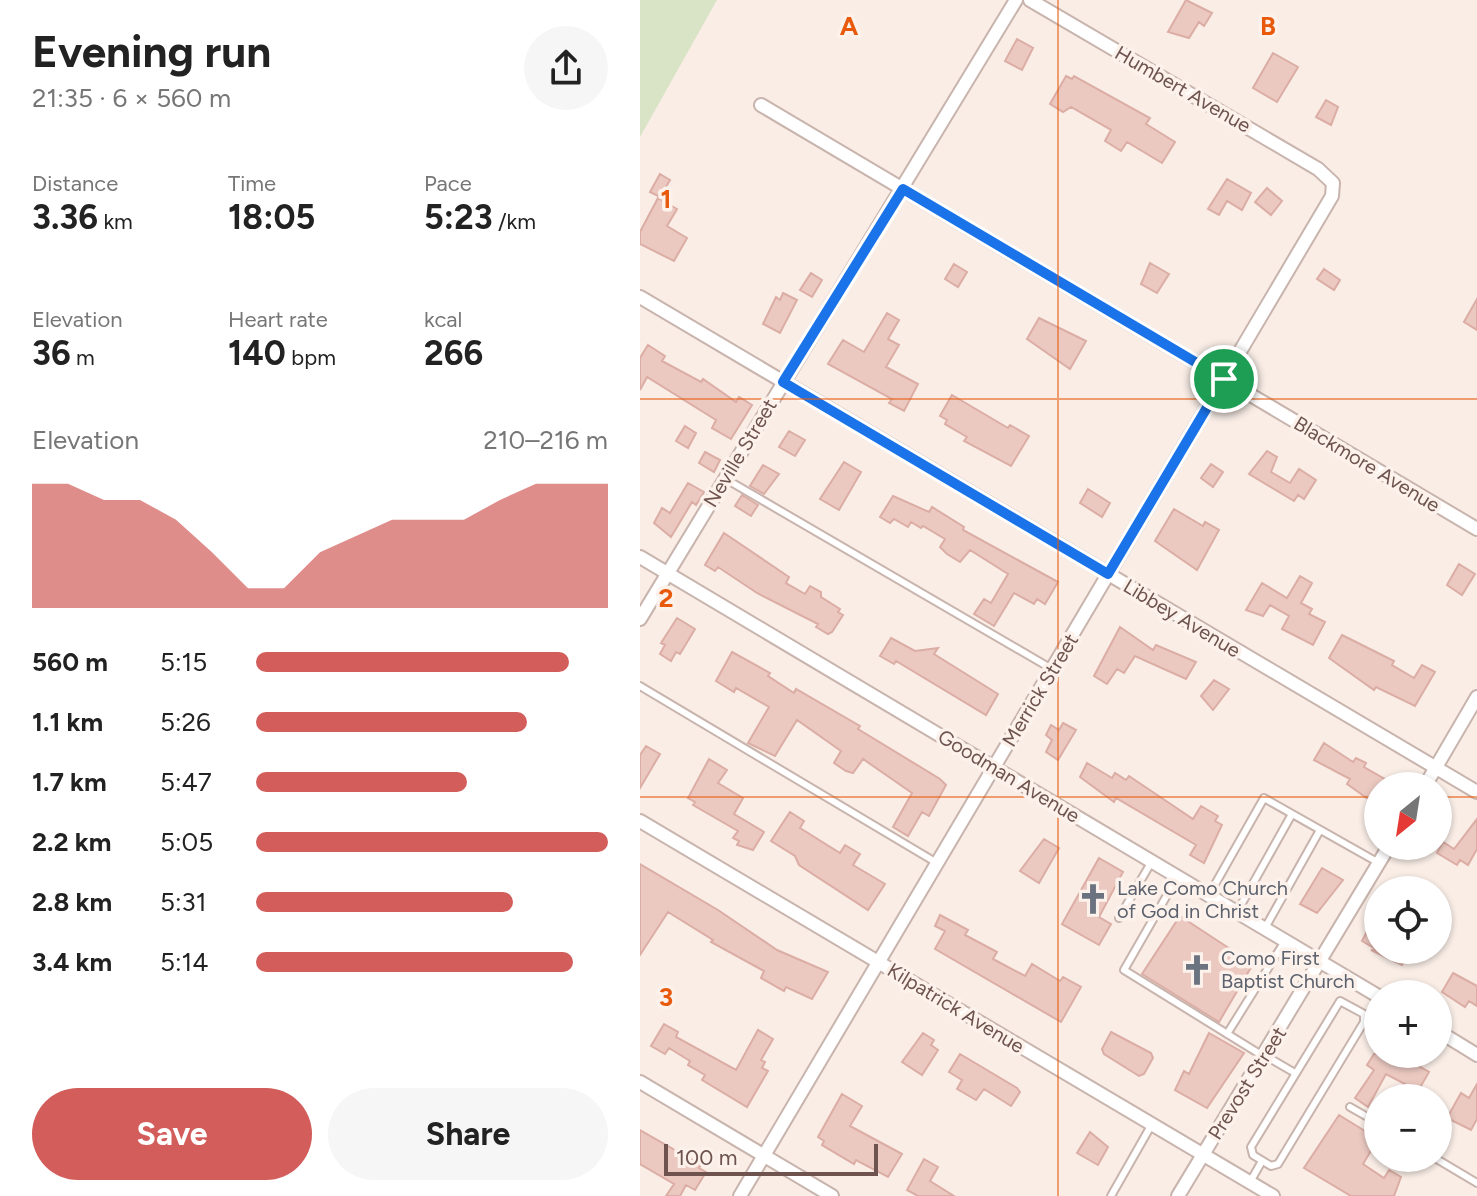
<!DOCTYPE html>
<html lang="en">
<head>
<meta charset="utf-8">
<style>
  body { margin:0; font-family:Figtree,sans-serif; background:#f6f6f6; color:#222; height:100vh; display:flex; flex-direction:column; font-size:30px; white-space:nowrap }
  * { box-sizing:border-box; margin:0 }
  p { font-size:26px; color:#767676 }
  .icon { flex:none; width:44px; height:44px; fill:none; stroke:currentColor; stroke-width:2; stroke-linecap:round; stroke-linejoin:round }
  .map { position:relative; flex:1; overflow:hidden }
  .panel { display:flex; flex-direction:column; background:#fff; width:640px }
  .panel>* { flex:none }
  .needle { width:52px; rotate:210deg }
  .fabs { position:absolute; left:724px; top:772px; display:grid; gap:16px }
  .fabs a { display:grid; place-items:center; width:88px; height:88px; border-radius:50%; background:#fff; box-shadow:0 2px 6px #0004; font-size:40px }
  .scale { position:absolute; left:24px; bottom:20px; width:214px; box-sizing:border-box; padding-left:8px; border:4px solid #6e534e; border-top:0; font-size:22px; line-height:28px; white-space:nowrap; color:#6e534e; -webkit-text-stroke:6px #fcf2eb; paint-order:stroke }
  .pin { position:absolute; display:grid; place-items:center; width:68px; height:68px; color:#fff; margin:-34px; border:4px solid #fff; border-radius:50%; box-shadow:0 2px 8px #0007 }
  .round { display:grid; place-items:center; flex:none; width:84px; height:84px; border-radius:42px; background:#f6f6f6 }
  .overview { display:flex; align-items:center; justify-content:space-between; height:136px; padding:0 32px }
  h1 { font-size:44px; font-weight:700; line-height:60px }
  .figures { display:grid; grid-template-columns:repeat(3,1fr); gap:12px; height:136px; padding:8px 32px }
  .figures div { display:grid; align-content:center }
  .figures b { font-size:34px; font-weight:700 }
  .figures small { font-size:22px; font-weight:400 }
  .figures p { font-size:22px }
  .chart { height:224px; padding:16px 32px }
  .chart p { display:flex; justify-content:space-between }
  .chart svg { width:100%; height:144px; margin-top:8px; fill:#d25d5b; opacity:.7 }
  .action { display:flex; gap:16px; margin-top:auto; padding:16px 32px }
  .action a { flex:1; height:92px; border-radius:48px; background:#d25d5b; color:#fff; font-size:32px; font-weight:700; line-height:92px; text-align:center }
  .action a+a { background:#f6f6f6; color:#222 }
  ul { padding:0 32px; list-style:none; font-size:26px }
  li { display:grid; grid-template-columns:128px 96px 1fr; align-items:center; height:60px }
  li i { height:20px; border-radius:10px; background:#d25d5b }
  main { display:flex; flex:1; min-height:0 }
  .map>svg:first-child { display:block }
  .green { fill:#d9e4c6 }
  .building { fill:#ebc9c1; stroke:#dbada4; stroke-width:2 }
  .lines { fill:none; stroke-linecap:round; stroke-linejoin:round }
  .lane-casing { stroke:#c8b4ad; stroke-width:10 }
  .street-casing { stroke:#c8b4ad; stroke-width:16 }
  .lane { stroke:#fff; stroke-width:6 }
  .street { stroke:#fff; stroke-width:12 }
  .route-casing { stroke:#fff; stroke-width:16 }
  .route { stroke:#1a73e8; stroke-width:10 }
  .grid { fill:none; stroke:#e8590c; stroke-width:2; stroke-opacity:0.55 }
  .labels { text-anchor:middle; dominant-baseline:central; stroke-width:7; stroke-linejoin:round; paint-order:stroke }
  .street-label { font-size:20px; fill:#6e534e; stroke:#fcf2eb }
  .worship-label { font-size:20px; fill:#5b616d; stroke:#fcf2eb; text-anchor:start }
  .grid-label { font-size:26px; text-anchor:middle; font-weight:bold; fill:#e8590c; stroke:#fcf2eb; stroke-width:7; stroke-linejoin:round; paint-order:stroke }
</style>
</head>
<body>
<main>
<section class="panel">
<div class="overview"><div><h1>Evening run</h1><p>21:35 · 6 × 560 m</p></div><a class="round"><svg class="icon" aria-label="share" viewBox="0 0 24 24"><path d="M12 15V3M7 8l5-5 5 5M5 13v7h14v-7"/></svg></a></div>
<div class="figures">
<div><p>Distance</p><b>3.36<small> km</small></b></div>
<div><p>Time</p><b>18:05</b></div>
<div><p>Pace</p><b>5:23<small> /km</small></b></div>
</div>
<div class="figures">
<div><p>Elevation</p><b>36<small> m</small></b></div>
<div><p>Heart rate</p><b>140<small> bpm</small></b></div>
<div><p>kcal</p><b>266</b></div>
</div>
<div class="chart"><p><span>Elevation</span>210–216 m</p>
<svg viewBox="0 0 160 44" preserveAspectRatio="none"><path d="M0 44V6L10 6L20 11L30 11L40 17L50 27L60 38L70 38L80 27L90 22L100 17L110 17L120 17L130 11L140 6L150 6L160 6V44z"/></svg>
</div>
<ul>
<li><b>560 m</b>5:15<i style="width:89%"></i></li>
<li><b>1.1 km</b>5:26<i style="width:77%"></i></li>
<li><b>1.7 km</b>5:47<i style="width:60%"></i></li>
<li><b>2.2 km</b>5:05<i style="width:100%"></i></li>
<li><b>2.8 km</b>5:31<i style="width:73%"></i></li>
<li><b>3.4 km</b>5:14<i style="width:90%"></i></li>
</ul>
<div class="action"><a>Save</a><a>Share</a></div>
</section>
<div class="map">
<svg width="837" height="1196" viewBox="0 0 837 1196">
  <rect width="100%" height="100%" fill="#f9ede6"/>
  <path class="green" d="M0 0H77L0 137Z"/>
  <path class="building" d="M546 0 572 13 564 26 559 22 549 38 528 32Z
    M377 39 393 48 382 70 365 61Z
    M633 53 658 67 637 102 613 88Z
    M426 76 432 79 434 76 510 118 506 124 535 142 522 163 487 142 481 151 465 141 471 130 431 107 423 112 410 104Z
    M686 100 698 107 691 125 676 117Z
    M20 174 30 180 20 197 10 192Z
    M587 179 611 193 602 210 587 201 579 215 568 209Z
    M627 188 642 201 631 215 615 202Z
    M18 198 37 209 27 226 47 238 34 261 0 244V232Z
    M510 263 529 274 517 293 501 284Z
    M314 264 327 272 318 287 305 279Z
    M684 269 700 280 694 290 677 279Z
    M171 273 182 280 172 297 160 290Z
    M143 293 157 300 140 333 123 324 136 297 140 300Z
    M837 299V330L824 322Z
    M247 313 259 320 248 339 259 345 246 367 278 384 264 411 249 403 252 399 188 364 203 340 224 352Z
    M399 318 446 341 430 369 387 339Z
    M8 345 25 356 22 361 61 382 63 379 96 402 99 397 112 405 91 439 72 428 76 420 7 377 0 390V358Z
    M312 395 368 428 370 425 389 436 371 466 324 441 327 437 305 424 307 420 300 416Z
    M45 426 56 433 48 448 36 441Z
    M149 431 165 440 155 456 139 447Z
    M627 451 637 457 631 472 650 483 659 469 676 480 664 499 658 495 654 501 609 474Z
    M65 452 80 460 74 472 59 463Z
    M204 462 221 472 199 510 180 499Z
    M571 464 583 472 573 487 561 478Z
    M123 465 139 474 124 494 110 486Z
    M48 483 64 492 56 505 52 502 31 537 14 523 22 508 30 513Z
    M448 489 470 503 462 517 440 503Z
    M102 495 118 505 111 516 95 506Z
    M253 496 289 512 292 507 324 527 323 530 418 582 405 604 397 599 394 604 374 593 354 626 334 614 344 599 351 603 368 574 330 550 320 562 307 554 300 547 305 539 283 526 281 528 271 522 268 527 254 519 250 523 240 517Z
    M534 509 563 526 565 522 579 530 557 570 515 541Z
    M84 533 149 577 146 583 165 594 170 586 181 592V597L200 609 198 612 203 615 192 632 188 634 176 627 178 624 117 593 78 567 75 571 65 565Z
    M819 564 835 574 822 595 807 585Z
    M660 576 672 583 661 603 672 609 669 614 685 622 673 645 642 629 649 616 630 605 623 616 606 610 622 583 647 598Z
    M37 618 55 629 40 654 36 652 31 661 20 654 25 645 21 643Z
    M480 627 513 650 516 645 556 662 546 679 495 656 484 673 477 669 467 684 454 676Z
    M702 635 754 661 752 665 774 678 782 665 795 672 775 706 736 687 734 690 689 658Z
    M251 638 275 651 298 648 294 654 358 694 346 715 256 661 254 664 240 656Z
    M92 652 130 673 128 676 154 693 156 689 220 726 218 729 300 779 306 785 289 816 282 812 268 836 253 827 272 793 223 759 213 773 206 771 194 763 201 751 157 720 135 756 108 743 129 707 96 688 94 692 76 681Z
    M574 680 589 689 573 710 561 696Z
    M423 723 436 730 418 760 406 752 412 740 406 735 411 725 419 730Z
    M684 743 713 762 716 758 726 763 724 767 757 786H738V806L707 784 710 779 674 760Z
    M6 746 20 754 0 788V755Z
    M69 759 87 770 78 783 103 798 94 814 124 832 113 850 97 845 99 841 93 838 98 831 53 805 55 802 48 798Z
    M447 763 472 778 475 773 486 780 489 776 553 819 561 806 578 816 575 821 582 825 564 863 550 855 556 845 476 798 474 802 440 777Z
    M150 812 164 821 160 828 200 853 205 845 220 854 213 865 245 884 228 910 159 865 155 856 131 841Z
    M837 819V849L828 865 820 860 817 865 797 853 803 842 814 849Z
    M404 839 419 848 399 883 380 871Z
    M459 858 483 872 459 917 471 924 459 945 422 924Z
    M0 864 78 910 137 950 188 972 172 999 146 987 144 991 121 978 124 971 71 942 73 940 28 912 0 955Z
    M682 868 703 880 677 913 660 904Z
    M738 911V950H771L762 965 731 950H737L722 941Z
    M300 915 328 930 325 935 357 952 353 959 385 976 392 964 420 981 423 977 441 987 421 1022 295 949 305 931 295 926Z
    M540 916 613 964 579 1022 502 974Z
    M813 973 837 986V1006L829 1001 825 1007 802 992Z
    M24 1024 38 1032 36 1037 96 1070 118 1030 133 1039 121 1060 125 1062 122 1068 128 1071 107 1107 62 1080 65 1075 48 1065 50 1061 29 1048 25 1054 11 1046Z
    M471 1032 511 1053 513 1058 504 1074 499 1076 464 1054 462 1049Z
    M283 1033 294 1040 291 1045 298 1050 282 1075 262 1062Z
    M569 1033 604 1053 567 1108 535 1090 544 1071 549 1074Z
    M320 1054 377 1088 380 1092 371 1106 344 1089 336 1100 317 1089 322 1080 309 1072Z
    M734 1054H757L789 1072 774 1098H757L765 1084 746 1074 728 1107 715 1098 734 1070 727 1065Z
    M837 1084V1119L831 1130 807 1118 821 1093 829 1098Z
    M202 1094 222 1106 210 1126 262 1154 248 1177 216 1160 214 1164 182 1145 184 1141 178 1137Z
    M699 1115 738 1139 723 1164 744 1178 749 1170 761 1177 754 1196H711L664 1168Z
    M0 1130 61 1165 59 1168 66 1172 55 1190 46 1185 40 1196H26L34 1184 0 1164Z
    M450 1132 468 1147 458 1165 437 1153Z
    M284 1159 298 1167 290 1181 314 1196H278L267 1190Z"/>
  <g class="lines">
    <defs>
      <path id="lane" d="M84 478 412 669
        M0 686 297 863
        M538 876 484 970 623 1056
        M569 895 624 798 739 863
        M597 912 652 814
        M479 918 512 861
        M625 928 680 830
        M700 1001 724 1014V1022L638 1164 631 1166 613 1155 611 1147Z
        M587 1034 645 941
        M624 1055 655 1073
        M710 1107 738 1123
        M795 1158 837 1183
        M610 1182 622 1161
        M471 1196 512 1124"/>
      <path id="street" d="M121 105 837 529
        M0 297 837 792
        M0 557 738 996
        M0 619 376 0
        M785 786 837 697
        M0 821 633 1196
        M798 1031 837 1055
        M0 1082 192 1196
        M100 1196 692 196 693 183 678 169 390 0
        M538 1196 749 846"/>
    </defs>
    <use href="#lane" class="lane-casing"/>
    <use href="#street" class="street-casing"/>
    <use href="#lane" class="lane"/>
    <use href="#street" class="street"/>
  </g>
  <g class="lines">
    <defs>
      <path id="route" d="M263 189 584 379 468 574 143 382Z"/>
    </defs>
    <use href="#route" class="route-casing"/>
    <use href="#route" class="route"/>
  </g>
  <path class="grid" d="M418 0V1196M0 399H837M0 797H738M798 797H837"/>
  <defs>
    <symbol id="church-bare" viewBox="-9 -9 18 18"><path d="M-1.2-6h2.4v3.5h3.3v2.4h-3.3V6h-2.4V-.1h-3.3v-2.4h3.3Z" fill="#6b7280" stroke="#fcf2eb" stroke-width="2.5" paint-order="stroke"/></symbol>
  </defs>
  <g fill-rule="evenodd">
    <use href="#church-bare" x="431" y="877" width="44" height="44"/>
    <use href="#church-bare" x="535" y="948" width="44" height="44"/>
  </g>
  <g class="labels">
    <g class="street-label">
      <text transform="translate(543 89) rotate(30)">Humbert Avenue</text>
      <text transform="translate(100 453) rotate(-59)">Neville Street</text>
      <text transform="translate(727 464) rotate(31)">Blackmore Avenue</text>
      <text transform="translate(542 618) rotate(31)">Libbey Avenue</text>
      <text transform="translate(400 690) rotate(-59)">Merrick Street</text>
      <text transform="translate(369 776) rotate(31)">Goodman Avenue</text>
      <text transform="translate(316 1008) rotate(31)">Kilpatrick Avenue</text>
      <text transform="translate(607 1083) rotate(-58)">Prevost Street</text>
    </g>
    <g class="worship-label">
      <text x="477" y="888">Lake Como Church<tspan x="477" dy="23">of God in Christ</tspan></text>
      <text x="581" y="958">Como First<tspan x="581" dy="23">Baptist Church</tspan></text>
    </g>
  </g>
  <g class="grid-label">
    <text x="209" y="35">A</text>
    <text x="628" y="35">B</text>
    <text x="26" y="208">1</text>
    <text x="26" y="607">2</text>
    <text x="26" y="1006">3</text>
  </g>
</svg>
<div class="fabs">
<a><svg class="needle" viewBox="-14 -14 28 28"><path d="M0-13l5 13h-10z" fill="#e53935"/><path d="M0 13l5-13h-10z" fill="#767676"/></svg></a>
<a><svg class="icon" aria-label="locate" viewBox="0 0 24 24"><circle cx="12" cy="12" r="6"/><path d="M12 2v4M12 18v4M2 12h4M18 12h4"/></svg></a>
<a>+</a>
<a>−</a>
</div>
<div class="scale">100 m</div>
<div class="pin" style="left:584px;top:379px;background:#1e9e55"><svg class="icon" aria-label="arrive" viewBox="0 0 24 24"><path d="M6 21V4h12l-3 4 3 4H6"/></svg></div>
</div>
</main>
</body>
</html>
